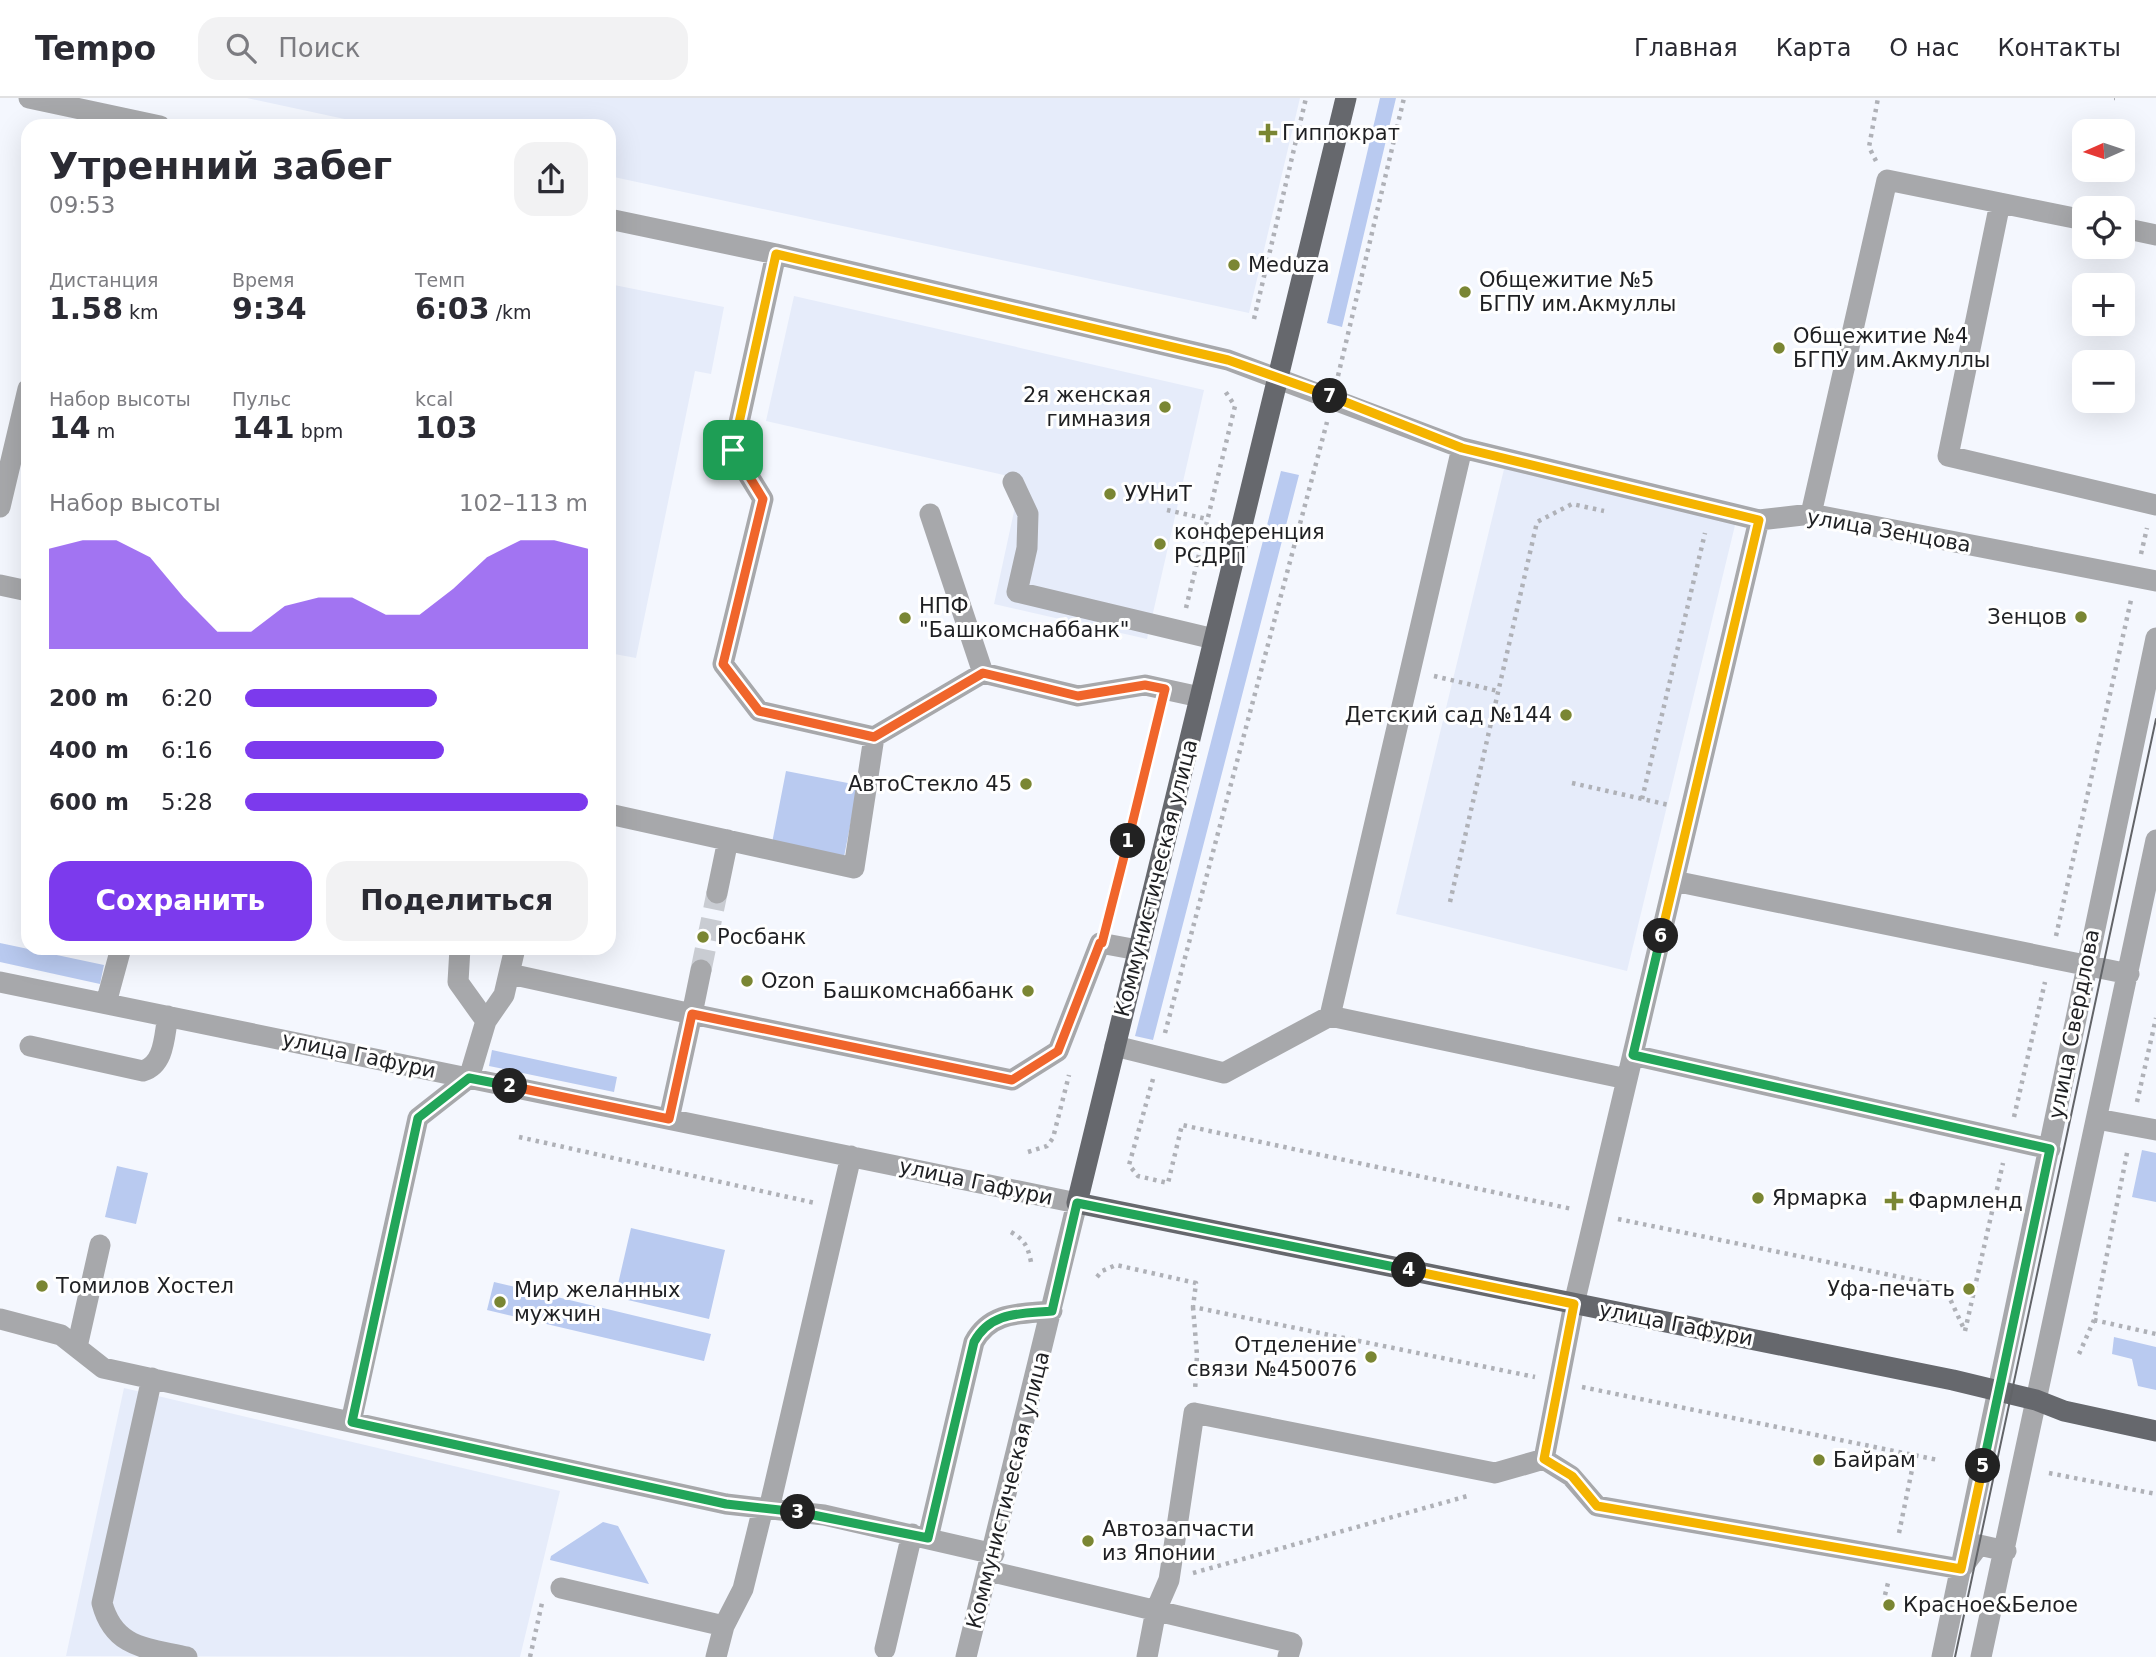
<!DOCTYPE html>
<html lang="ru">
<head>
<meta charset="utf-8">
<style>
  body { margin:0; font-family:"DejaVu Sans",sans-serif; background:#f2f2f3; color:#2b2b33; height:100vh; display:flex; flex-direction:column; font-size:26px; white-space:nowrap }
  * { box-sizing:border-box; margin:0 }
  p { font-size:23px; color:#7c7c81 }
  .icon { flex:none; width:38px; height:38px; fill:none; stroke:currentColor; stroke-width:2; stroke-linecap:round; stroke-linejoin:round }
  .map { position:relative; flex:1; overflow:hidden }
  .sheet { position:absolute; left:21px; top:21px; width:595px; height:836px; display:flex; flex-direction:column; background:#fff; border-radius:21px; box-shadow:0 7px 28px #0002 }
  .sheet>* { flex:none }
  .needle { width:46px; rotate:267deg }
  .tools { position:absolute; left:2072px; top:21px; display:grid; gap:14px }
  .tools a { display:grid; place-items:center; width:63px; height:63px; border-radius:14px; background:#fff; box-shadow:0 7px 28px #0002; font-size:35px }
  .pin { position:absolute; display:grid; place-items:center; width:60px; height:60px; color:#fff; margin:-30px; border-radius:14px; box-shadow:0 4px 10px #0006 }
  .km { position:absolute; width:35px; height:35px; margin:-18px; border-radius:50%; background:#222; color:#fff; font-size:19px; line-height:35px; text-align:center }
  .round { display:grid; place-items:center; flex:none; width:74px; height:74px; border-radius:21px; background:#f2f2f3 }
  .head { display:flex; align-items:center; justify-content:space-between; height:119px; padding:0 28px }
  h1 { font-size:38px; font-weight:600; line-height:52px }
  .metrics { display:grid; grid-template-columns:repeat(3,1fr); gap:10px; height:119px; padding:7px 28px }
  .metrics div { display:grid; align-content:center }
  .metrics b { font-size:30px; font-weight:600 }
  .metrics small { font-size:19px; font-weight:400 }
  .metrics p { font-size:19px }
  .chart { height:196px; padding:14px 28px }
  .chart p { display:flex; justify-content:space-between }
  .chart svg { width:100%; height:126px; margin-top:7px; fill:#7c3aed; opacity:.7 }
  .cta { display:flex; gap:14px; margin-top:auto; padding:14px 28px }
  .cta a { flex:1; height:80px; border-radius:21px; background:#7c3aed; color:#fff; font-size:28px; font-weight:600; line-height:80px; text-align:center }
  .cta a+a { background:#f2f2f3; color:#2b2b33 }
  ul { padding:0 28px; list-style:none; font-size:23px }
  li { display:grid; grid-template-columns:112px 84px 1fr; align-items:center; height:52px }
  li i { height:18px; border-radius:9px; background:#7c3aed }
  header { display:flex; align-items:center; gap:42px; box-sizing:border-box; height:98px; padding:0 35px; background:#fff; border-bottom:2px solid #e1e1e2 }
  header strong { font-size:33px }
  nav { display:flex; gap:38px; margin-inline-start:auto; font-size:24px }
  .search { width:490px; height:63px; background:#f2f2f3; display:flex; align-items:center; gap:18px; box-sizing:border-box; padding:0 24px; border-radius:21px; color:#7c7c81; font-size:26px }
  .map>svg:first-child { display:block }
  .built { fill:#e6ecfa }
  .green { fill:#b9caf0 }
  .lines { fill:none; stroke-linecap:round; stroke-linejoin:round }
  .minor-tunnel { stroke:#c9ccd2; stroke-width:21; stroke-dasharray:21 10; stroke-linecap:butt }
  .path { stroke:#afb1b7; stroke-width:4.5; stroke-dasharray:3.5 5; stroke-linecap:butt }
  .minor { stroke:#a7a8ab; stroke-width:21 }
  .major { stroke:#66686d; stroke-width:21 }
  .tram { stroke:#626468; stroke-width:2 }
  .split-1-casing { stroke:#fff; stroke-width:14 }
  .split-2-casing { stroke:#fff; stroke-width:14 }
  .split-3-casing { stroke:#fff; stroke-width:14 }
  .split-4-casing { stroke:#fff; stroke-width:14 }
  .split-5-casing { stroke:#fff; stroke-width:14 }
  .split-6-casing { stroke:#fff; stroke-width:14 }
  .split-7-casing { stroke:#fff; stroke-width:14 }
  .split-8-casing { stroke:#fff; stroke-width:14 }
  .split-1 { stroke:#f0652b; stroke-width:9 }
  .split-2 { stroke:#f0652b; stroke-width:9 }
  .split-3 { stroke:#22a559; stroke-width:9 }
  .split-4 { stroke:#22a559; stroke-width:9 }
  .split-5 { stroke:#f5b400; stroke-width:9 }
  .split-6 { stroke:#22a559; stroke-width:9 }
  .split-7 { stroke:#f5b400; stroke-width:9 }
  .split-8 { stroke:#f5b400; stroke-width:9 }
  .poi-dot { fill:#7a8633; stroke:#fff; stroke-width:2.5 }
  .labels { text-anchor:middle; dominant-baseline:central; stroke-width:6; stroke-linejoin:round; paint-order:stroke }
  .poi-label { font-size:21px; fill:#1f2023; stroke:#fff; text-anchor:start }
  .street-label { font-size:21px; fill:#1f2023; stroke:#fff }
</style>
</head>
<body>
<header>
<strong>Tempo</strong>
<div class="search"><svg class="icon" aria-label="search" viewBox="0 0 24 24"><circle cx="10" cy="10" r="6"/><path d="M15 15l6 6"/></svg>Поиск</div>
<nav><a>Главная</a><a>Карта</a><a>О нас</a><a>Контакты</a></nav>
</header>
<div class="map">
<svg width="2156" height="1559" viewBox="0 0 2156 1559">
  <rect width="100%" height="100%" fill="#f4f7fe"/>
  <path class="built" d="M247 0H1300L1249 215 609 78V28H377Z
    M609 186 724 209 711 276 695 273 636 560 609 555Z
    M794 198 1204 292 1147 541 994 506 1021 381 766 323Z
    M1506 363 1737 419 1627 873 1396 816Z
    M124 1290 560 1393 520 1559 66 1558Z"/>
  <path class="green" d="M1380 0H1396L1342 229 1327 225Z
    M1281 373 1299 377 1153 942 1135 938Z
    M786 673 858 687 844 759 772 745Z
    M0 845 104 867 100 886 0 864Z
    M492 952 617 979 614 994 489 968Z
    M2142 1052 2156 1055V1104L2132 1099Z
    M117 1068 148 1075 136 1126 105 1119Z
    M631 1130 725 1152 709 1221 615 1199Z
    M494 1184 711 1236 704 1263 487 1212Z
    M2114 1239 2156 1249V1292L2138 1288 2132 1261 2112 1256Z
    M603 1424 618 1428 649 1486 550 1462 551 1458Z"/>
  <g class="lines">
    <path class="minor-tunnel" d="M701 872 717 795"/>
    <path class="path" d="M2114 0H2115
      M1876 63 1869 49 1878 0
      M1254 221 1306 0
      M1338 278 1404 0
      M1167 412 1207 421
      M2141 456 2147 430
      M1186 510 1235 308 1223 290
      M1434 578 1498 593
      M1572 685 1669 707
      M1642 701 1705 435
      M1450 804 1537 424 1572 406 1604 413
      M1108 822 1160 613
      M2056 838 2131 502
      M1165 935 1327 324
      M1153 981 1129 1067 1138 1078 1168 1085 1182 1027 1572 1111
      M2137 1004 2156 920
      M2014 1019 2045 884
      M519 1039 815 1105
      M1028 1054 1047 1048 1053 1040 1069 977
      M1618 1121 1944 1188 1965 1233 2003 1065
      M1011 1134C1025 1142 1028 1149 1031 1164
      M1097 1179 1102 1173 1116 1167 1196 1185 1193 1209 1535 1279
      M1193 1209 1197 1257 1195 1293
      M2094 1222 2156 1236
      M2079 1256 2094 1222 2128 1050
      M1582 1289 1938 1362
      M2049 1375 2156 1396
      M1899 1435 1915 1357
      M1193 1475 1471 1397
      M1885 1497 1889 1481
      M530 1559 542 1505"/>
    <path class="minor" d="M29 0 160 28
      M2000 105 1948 358 2156 407
      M609 121 776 156 1228 262 1462 350 1759 422 1811 416 2156 483
      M2123 130 2156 137
      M776 156 733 352 763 401 723 566 759 613 874 639 983 575 1078 598 1145 587 1200 599
      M1013 384 1028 416 1027 450 1017 494 1214 541
      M0 409 28 291
      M930 416 983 575
      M1811 416 1887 82 2084 122
      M0 487 28 493
      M609 716 854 770 874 639
      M1674 783 2129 876
      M717 795 728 742
      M510 876 692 916 701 872
      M0 884 1077 1105 966 1559
      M106 905 121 850
      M1330 918 1462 350
      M486 923 504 897 515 850
      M30 948 143 973C165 966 164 938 168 918
      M1115 948 1224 975 1330 918 1627 981
      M1633 957 2050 1051
      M669 1021 692 916 1012 982 1058 953 1100 845 1138 852
      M2097 1021 2156 1032
      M0 1221 61 1237 103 1270 726 1406 824 1417 994 1456
      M77 1249 100 1147
      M152 1280 102 1505C114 1551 148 1550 187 1559
      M351 1324 418 1020 469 980 486 923 458 884 460 850
      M1544 1361 1571 1378 1597 1408 1961 1471 1979 1447 2006 1453
      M769 1411 851 1058
      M928 1440 974 1244C991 1213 1021 1216 1052 1213
      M989 1473 1292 1545 1288 1559
      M561 1490 724 1528 716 1559
      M724 1528 743 1491 763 1410
      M885 1551 912 1436
      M1147 1559 1156 1512 1169 1482 1194 1315 1495 1375 1544 1361 1574 1206 1759 422
      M1942 1559 2156 540
      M1981 1559 2156 742"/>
    <path class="major" d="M1346 0 1077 1105 1953 1282 2036 1302 2064 1313 2156 1333"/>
    <path class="tram" d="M1955 1559 2156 621"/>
  </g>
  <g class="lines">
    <defs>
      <path id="split-1" d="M733 352 763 401 723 566 759 613 874 639 983 575 1078 598 1145 587 1165 591 1128 743"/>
      <path id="split-2" d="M510 988 669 1021 692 916 1012 982 1058 953 1100 845H1102L1128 743"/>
      <path id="split-3" d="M510 988 469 980 418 1020 352 1324 726 1406 798 1414"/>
      <path id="split-4" d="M798 1414 928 1440 974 1244C991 1213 1021 1216 1052 1213L1077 1105 1409 1172"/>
      <path id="split-5" d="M1409 1172 1574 1206 1544 1361 1572 1378 1597 1408 1961 1471 1983 1368"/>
      <path id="split-6" d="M1661 838 1633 957 2050 1051 1983 1368"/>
      <path id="split-7" d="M1330 298 1462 350 1759 422 1661 838"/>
      <path id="split-8" d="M733 352 776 156 1228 262 1330 298"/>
    </defs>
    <use href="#split-1" class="split-1-casing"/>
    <use href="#split-2" class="split-2-casing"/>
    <use href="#split-3" class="split-3-casing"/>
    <use href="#split-4" class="split-4-casing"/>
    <use href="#split-5" class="split-5-casing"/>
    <use href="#split-6" class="split-6-casing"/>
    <use href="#split-7" class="split-7-casing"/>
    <use href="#split-8" class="split-8-casing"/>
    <use href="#split-1" class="split-1"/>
    <use href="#split-2" class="split-2"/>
    <use href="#split-3" class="split-3"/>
    <use href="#split-4" class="split-4"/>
    <use href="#split-5" class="split-5"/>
    <use href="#split-6" class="split-6"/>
    <use href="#split-7" class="split-7"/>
    <use href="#split-8" class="split-8"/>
  </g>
  <g class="poi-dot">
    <path d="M1264.5 24.5h7v7h7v7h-7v7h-7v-7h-7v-7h7z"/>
    <circle cx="1234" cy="167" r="7"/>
    <circle cx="1465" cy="194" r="7"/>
    <circle cx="1779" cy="250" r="7"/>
    <circle cx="1165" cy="309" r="7"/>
    <circle cx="1110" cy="396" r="7"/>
    <circle cx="1160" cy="446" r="7"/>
    <circle cx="2081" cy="519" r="7"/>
    <circle cx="905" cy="520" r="7"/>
    <circle cx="1566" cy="617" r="7"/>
    <circle cx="1026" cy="686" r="7"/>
    <circle cx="703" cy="839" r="7"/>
    <circle cx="747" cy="883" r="7"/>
    <circle cx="1028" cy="893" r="7"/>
    <circle cx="1758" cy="1100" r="7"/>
    <path d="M1890.5 1092.5h7v7h7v7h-7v7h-7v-7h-7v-7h7z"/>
    <circle cx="42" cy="1188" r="7"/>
    <circle cx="1969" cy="1191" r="7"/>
    <circle cx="500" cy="1204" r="7"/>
    <circle cx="1371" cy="1259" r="7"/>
    <circle cx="1819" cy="1362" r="7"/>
    <circle cx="1088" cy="1443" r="7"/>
    <circle cx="1889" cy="1507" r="7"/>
  </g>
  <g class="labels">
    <g class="poi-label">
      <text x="1282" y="35">Гиппократ</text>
      <text x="1248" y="167">Meduza</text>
      <text x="1479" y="182">Общежитие №5<tspan x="1479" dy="24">БГПУ им.Акмуллы</tspan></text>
      <text x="1793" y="238">Общежитие №4<tspan x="1793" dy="24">БГПУ им.Акмуллы</tspan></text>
      <text x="1151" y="297" text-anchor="end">2я женская<tspan x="1151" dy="24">гимназия</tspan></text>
      <text x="1124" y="396">УУНиТ</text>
      <text x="1174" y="434">конференция<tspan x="1174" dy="24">РСДРП</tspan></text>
      <text x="919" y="508">НПФ<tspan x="919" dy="24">"Башкомснаббанк"</tspan></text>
      <text x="2067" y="519" text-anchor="end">Зенцов</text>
      <text x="1552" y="617" text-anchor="end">Детский сад №144</text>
      <text x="1012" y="686" text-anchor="end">АвтоСтекло 45</text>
      <text x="717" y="839">Росбанк</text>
      <text x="761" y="883">Ozon</text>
      <text x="1014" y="893" text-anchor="end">Башкомснаббанк</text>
      <text x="1772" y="1100">Ярмарка</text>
      <text x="1908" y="1103">Фармленд</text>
      <text x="56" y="1188">Томилов Хостел</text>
      <text x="1955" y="1191" text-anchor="end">Уфа-печать</text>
      <text x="514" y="1192">Мир желанных<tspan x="514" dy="24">мужчин</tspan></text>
      <text x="1357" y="1247" text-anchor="end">Отделение<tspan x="1357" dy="24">связи №450076</tspan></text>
      <text x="1833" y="1362">Байрам</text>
      <text x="1102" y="1431">Автозапчасти<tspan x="1102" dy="24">из Японии</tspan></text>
      <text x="1903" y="1507">Красное&amp;Белое</text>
    </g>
    <g class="street-label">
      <text transform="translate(1889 433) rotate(10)">улица Зенцова</text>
      <text transform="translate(1156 780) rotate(-76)">Коммунистическая улица</text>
      <text transform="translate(2074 926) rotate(-79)">улица Свердлова</text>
      <text transform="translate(359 957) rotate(12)">улица Гафури</text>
      <text transform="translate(976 1084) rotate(12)">улица Гафури</text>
      <text transform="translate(1676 1226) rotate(11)">улица Гафури</text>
      <text transform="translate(1008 1392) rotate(-76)">Коммунистическая улица</text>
    </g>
  </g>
</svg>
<div class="tools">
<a><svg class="needle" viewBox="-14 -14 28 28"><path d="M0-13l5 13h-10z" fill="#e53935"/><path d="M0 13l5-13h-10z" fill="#7c7c81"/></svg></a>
<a><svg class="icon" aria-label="locate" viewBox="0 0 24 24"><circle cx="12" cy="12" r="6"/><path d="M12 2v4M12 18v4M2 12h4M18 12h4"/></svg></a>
<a>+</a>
<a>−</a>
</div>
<div class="pin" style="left:733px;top:352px;background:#1e9e55"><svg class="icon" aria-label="arrive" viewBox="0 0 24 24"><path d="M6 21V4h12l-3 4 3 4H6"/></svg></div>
<b class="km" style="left:1128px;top:743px">1</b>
<b class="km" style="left:510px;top:988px">2</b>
<b class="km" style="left:798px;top:1414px">3</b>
<b class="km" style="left:1409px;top:1172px">4</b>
<b class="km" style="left:1983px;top:1368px">5</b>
<b class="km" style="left:1661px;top:838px">6</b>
<b class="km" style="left:1330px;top:298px">7</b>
<section class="sheet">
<div class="head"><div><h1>Утренний забег</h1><p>09:53</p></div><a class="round"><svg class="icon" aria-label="share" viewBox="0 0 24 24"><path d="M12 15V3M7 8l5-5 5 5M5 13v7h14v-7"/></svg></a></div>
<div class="metrics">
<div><p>Дистанция</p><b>1.58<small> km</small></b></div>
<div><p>Время</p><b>9:34</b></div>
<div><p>Темп</p><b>6:03<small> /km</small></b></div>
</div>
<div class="metrics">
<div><p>Набор высоты</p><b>14<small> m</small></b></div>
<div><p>Пульс</p><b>141<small> bpm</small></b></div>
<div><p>kcal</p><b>103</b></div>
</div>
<div class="chart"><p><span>Набор высоты</span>102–113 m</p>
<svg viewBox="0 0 160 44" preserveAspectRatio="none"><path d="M0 44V9L10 6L20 6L30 12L40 26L50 38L60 38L70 29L80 26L90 26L100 32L110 32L120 23L130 12L140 6L150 6L160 9V44z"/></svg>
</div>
<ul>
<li><b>200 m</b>6:20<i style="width:56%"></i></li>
<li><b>400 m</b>6:16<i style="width:58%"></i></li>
<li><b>600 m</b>5:28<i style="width:100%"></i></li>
</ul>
<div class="cta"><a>Сохранить</a><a>Поделиться</a></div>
</section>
</div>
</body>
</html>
